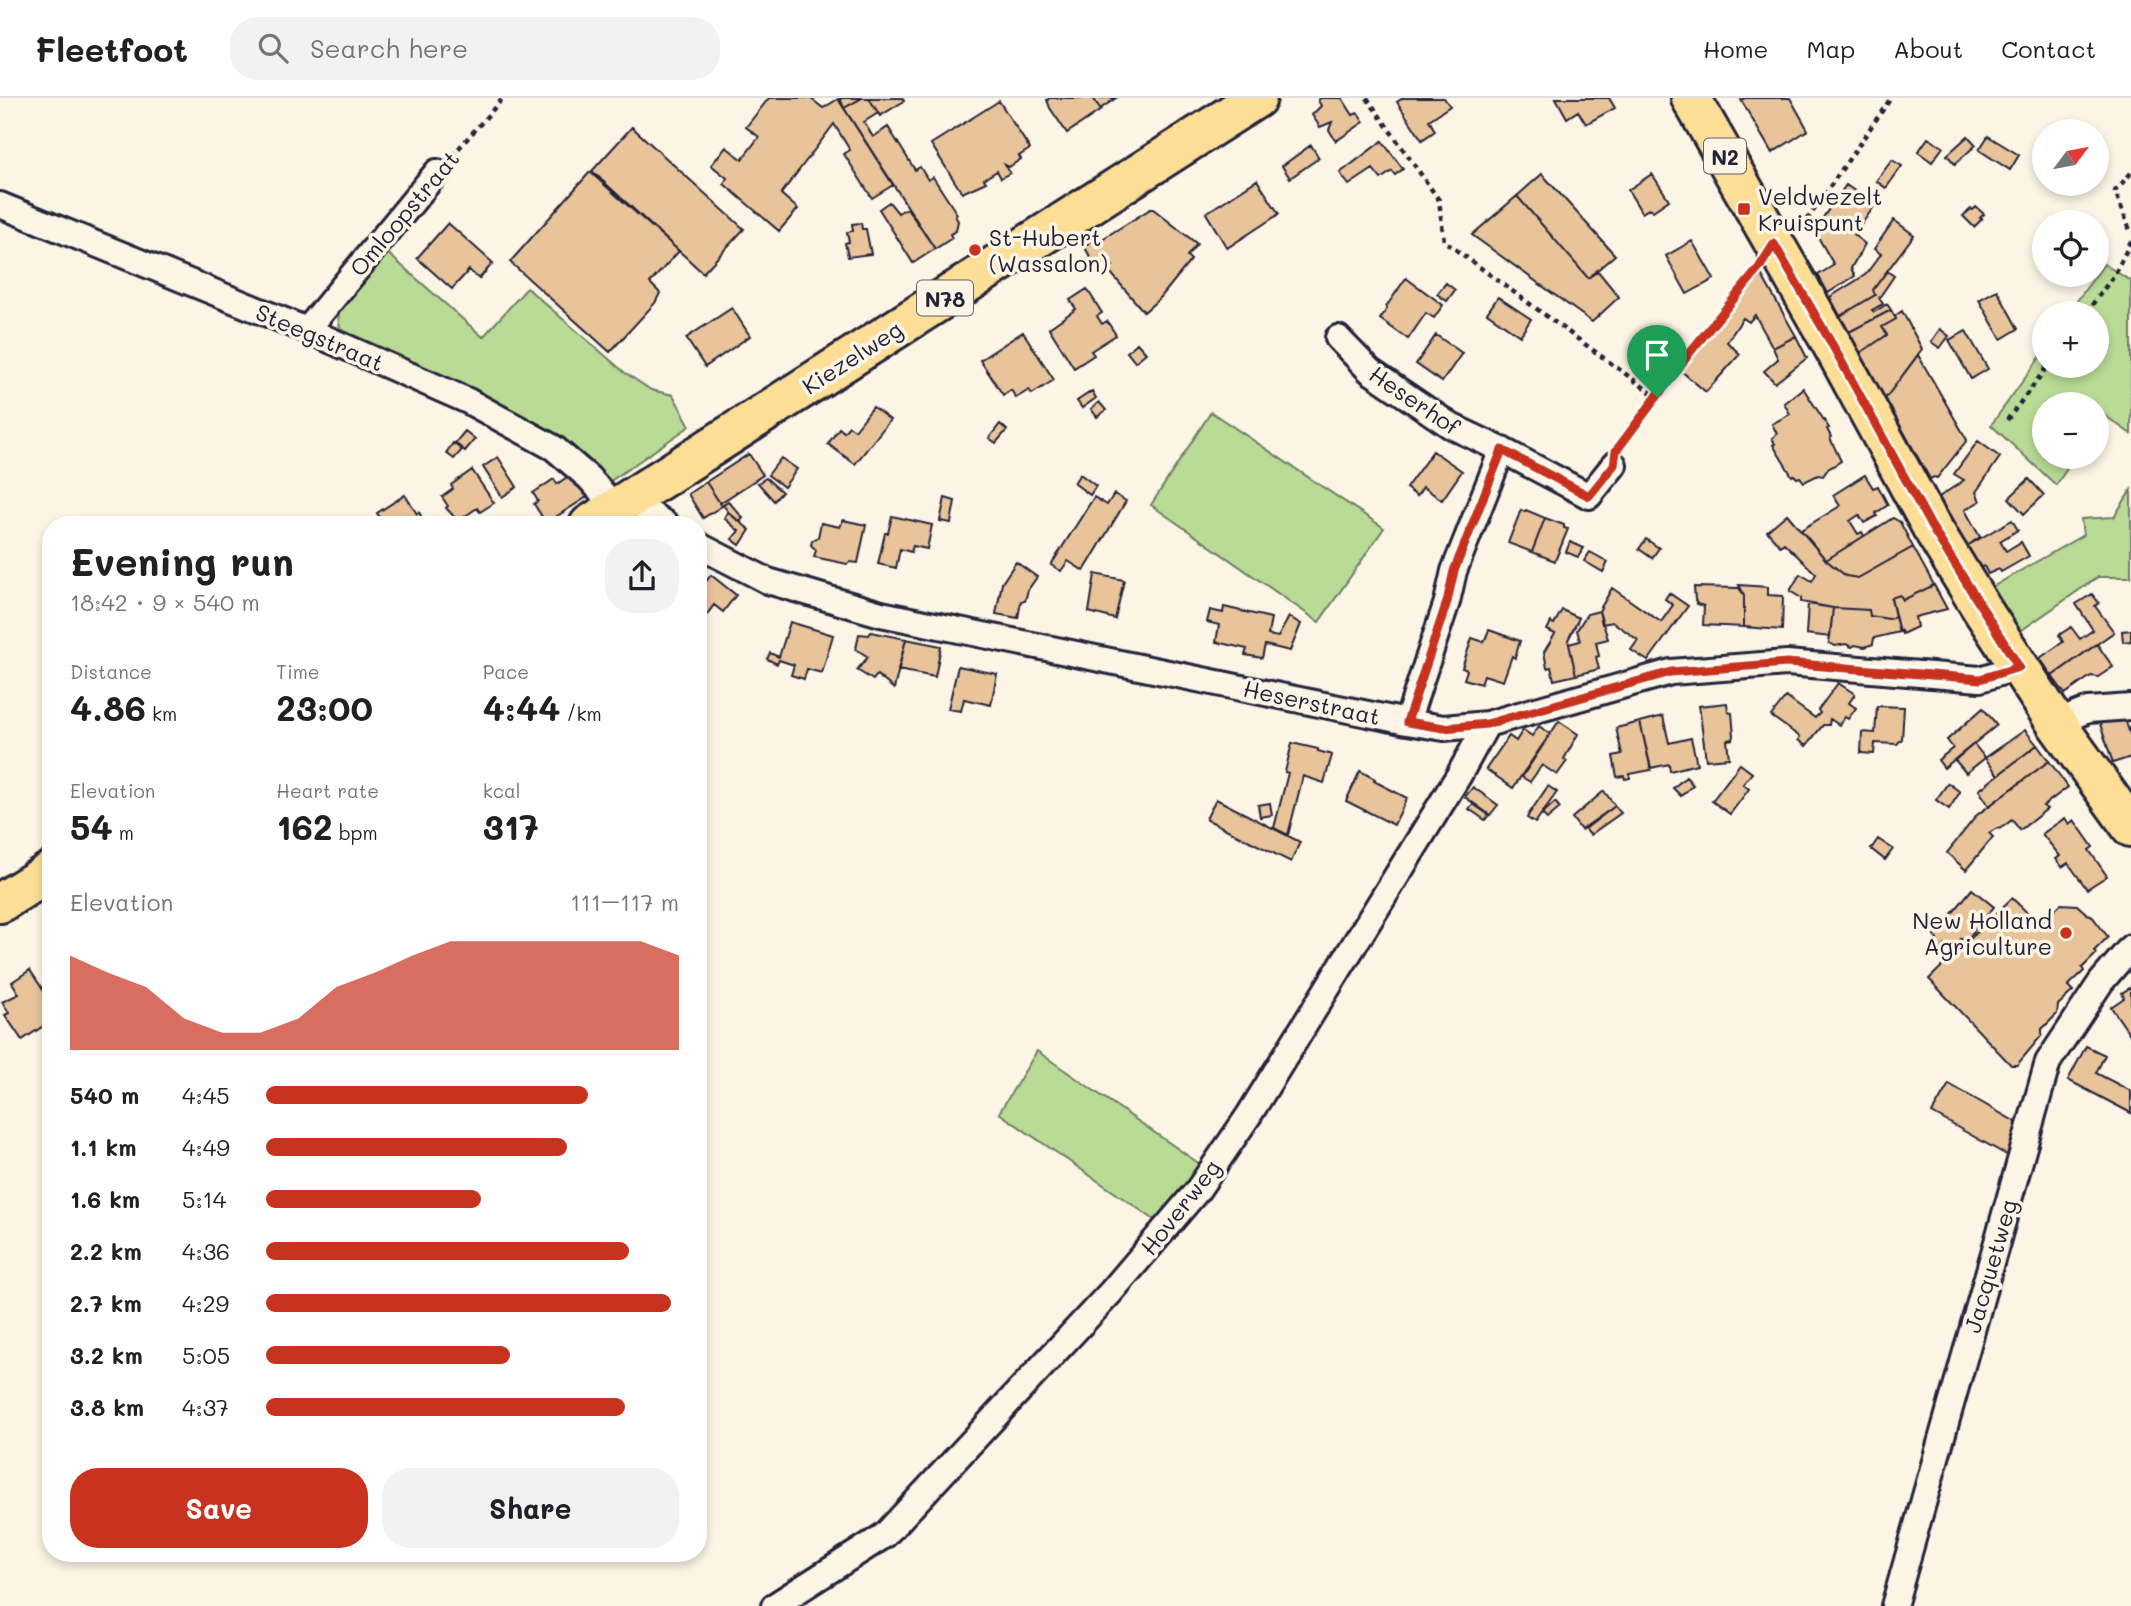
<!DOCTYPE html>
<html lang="en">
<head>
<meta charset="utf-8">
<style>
  body { margin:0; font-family:Mali,sans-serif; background:#f2f2f2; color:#202124; height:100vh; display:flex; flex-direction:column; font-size:26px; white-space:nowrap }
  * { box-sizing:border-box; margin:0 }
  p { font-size:23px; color:#757577 }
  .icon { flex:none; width:38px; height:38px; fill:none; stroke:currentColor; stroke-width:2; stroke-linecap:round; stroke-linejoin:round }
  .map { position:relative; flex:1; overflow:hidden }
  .details { position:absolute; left:42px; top:418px; width:665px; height:1046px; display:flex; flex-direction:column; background:#fff; border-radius:28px; box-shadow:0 4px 10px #0003 }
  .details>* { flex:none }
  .needle { width:46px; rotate:58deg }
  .tools { position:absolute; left:2032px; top:21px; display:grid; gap:14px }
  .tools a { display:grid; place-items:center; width:77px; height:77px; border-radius:50%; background:#fff; box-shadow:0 4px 10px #0003; font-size:35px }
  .pin { position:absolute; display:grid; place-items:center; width:60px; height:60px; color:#fff; margin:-72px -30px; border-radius:50% 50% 50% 0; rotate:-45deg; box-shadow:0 0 7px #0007 }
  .pin .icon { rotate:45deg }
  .round { display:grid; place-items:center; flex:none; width:74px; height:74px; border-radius:28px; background:#f2f2f2 }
  .head { display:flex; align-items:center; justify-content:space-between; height:119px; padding:0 28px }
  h1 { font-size:38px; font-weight:700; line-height:52px }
  .figures { display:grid; grid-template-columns:repeat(3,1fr); gap:10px; height:119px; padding:7px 28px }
  .figures div { display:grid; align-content:center }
  .figures b { font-size:35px; font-weight:700 }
  .figures small { font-size:19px; font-weight:400 }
  .figures p { font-size:19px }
  .chart { height:196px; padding:14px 28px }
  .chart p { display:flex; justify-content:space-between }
  .chart svg { width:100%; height:126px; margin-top:7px; fill:#c8321e; opacity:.7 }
  .cta { display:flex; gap:14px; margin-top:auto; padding:14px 28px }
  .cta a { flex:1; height:80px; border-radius:28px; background:#c8321e; color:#fff; font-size:28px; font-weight:700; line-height:80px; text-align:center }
  .cta a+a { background:#f2f2f2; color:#202124 }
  ul { padding:0 28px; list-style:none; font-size:23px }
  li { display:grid; grid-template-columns:112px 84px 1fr; align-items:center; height:52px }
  li i { height:18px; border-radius:9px; background:#c8321e }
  header { display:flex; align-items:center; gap:42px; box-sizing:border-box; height:98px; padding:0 35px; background:#fff; border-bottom:2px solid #e0e0e0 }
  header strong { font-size:33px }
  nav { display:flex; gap:38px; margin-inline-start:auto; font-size:24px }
  .search { width:490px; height:63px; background:#f2f2f2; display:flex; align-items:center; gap:18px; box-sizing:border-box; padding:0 24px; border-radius:28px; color:#757577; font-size:26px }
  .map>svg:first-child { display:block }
  .green { fill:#b9db95; stroke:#6e7e68; stroke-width:2 }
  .building { fill:#e9c399; stroke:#22223b; stroke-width:2 }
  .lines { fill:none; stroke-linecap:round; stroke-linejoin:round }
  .street-casing { stroke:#22223b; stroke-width:30 }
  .primary-casing { stroke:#22223b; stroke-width:44 }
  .path { stroke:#22223b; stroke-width:4.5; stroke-dasharray:5 5; stroke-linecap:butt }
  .street { stroke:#fcf5e5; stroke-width:24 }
  .primary { stroke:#fdde96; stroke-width:38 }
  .route-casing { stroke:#fff; stroke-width:14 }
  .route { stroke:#c8321e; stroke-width:9 }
  .poi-dot { fill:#c8321e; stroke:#fcf5e5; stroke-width:2.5 }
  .labels { text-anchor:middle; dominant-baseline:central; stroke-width:7; stroke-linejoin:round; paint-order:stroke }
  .shield { fill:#fcf5e5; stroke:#63616e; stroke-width:2 }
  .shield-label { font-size:21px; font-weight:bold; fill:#22223b }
  .poi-label { font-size:23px; fill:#22223b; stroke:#fcf5e5; text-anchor:start }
  .street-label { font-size:23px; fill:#22223b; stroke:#fcf5e5 }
</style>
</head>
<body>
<header>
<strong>Fleetfoot</strong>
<div class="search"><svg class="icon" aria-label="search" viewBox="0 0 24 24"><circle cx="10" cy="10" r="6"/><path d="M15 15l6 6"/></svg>Search here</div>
<nav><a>Home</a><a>Map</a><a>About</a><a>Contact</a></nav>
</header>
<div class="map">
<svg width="2131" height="1508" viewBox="0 0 2131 1508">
  <rect width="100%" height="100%" fill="#fcf5e5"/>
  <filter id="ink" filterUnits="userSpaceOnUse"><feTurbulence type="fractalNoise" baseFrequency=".0143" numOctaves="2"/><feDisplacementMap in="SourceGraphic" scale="14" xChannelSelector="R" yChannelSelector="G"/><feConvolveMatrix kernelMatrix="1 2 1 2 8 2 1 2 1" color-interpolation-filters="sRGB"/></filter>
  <g filter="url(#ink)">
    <path class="green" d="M384 152 483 239 527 190 624 274 651 292 673 297 690 328 609 384 345 239C322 207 364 175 384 152Z
      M2104 166 2131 183V336L2104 317 2097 327 2096 306H2044V359H2075L2056 387 1991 327 2040 259 2044 249V268H2096V215H2068Z
      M1211 314 1384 430 1319 524 1151 407Z
      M2131 392V479H2098L2016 536 1987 492 2083 437 2081 421 2114 419Z
      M1037 953 1204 1069 1159 1125 999 1015Z"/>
    <path class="building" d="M769 0H810L823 10 838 1 893 87 872 100 844 56 850 52 834 26 781 96 798 111 779 133 724 86 727 80 711 67 726 49 742 61 759 39 746 29Z
      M840 0H862L844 10Z
      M862 0H869L878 15 864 24 873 39 888 29 915 72 920 69 928 82 933 79 957 116 955 118 958 123 956 133 950 136 952 140 935 151 844 10Z
      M869 0H902L904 3 880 18Z
      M1050 0H1093L1101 12 1067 35 1050 10 1047 2Z
      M1093 0H1116L1100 11Z
      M1321 0H1342L1353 17 1358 15 1364 24 1336 43 1329 32 1332 24 1320 29 1312 17 1321 8 1318 2Z
      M1403 0H1444L1450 8 1429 22 1435 33 1422 42 1397 4Z
      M1556 0H1609L1615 10 1586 26 1578 13 1567 20Z
      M1745 0H1790L1808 32 1772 55 1741 2Z
      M999 3 1030 51 1019 58 1021 61 1009 69 1005 67 1010 75 1001 80 997 73 984 81 986 84 962 95 931 46Z
      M632 29 744 131 703 175 592 73Z
      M1968 38 1976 47 1955 66 1947 57Z
      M1988 38 2019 57 2010 72 1979 52Z
      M1928 40 1943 49 1932 64 1918 54Z
      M1382 43 1403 71 1395 77 1392 73 1381 81 1373 71 1349 87 1340 75Z
      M1311 47 1319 60 1290 80 1282 68Z
      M1892 62 1902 68 1886 90 1876 83Z
      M590 74 679 153 650 185 660 195 655 205 610 254 510 164Z
      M1542 76 1615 157 1588 180 1517 98Z
      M1652 76 1669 102 1653 113 1650 110 1642 115 1628 92Z
      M1257 82 1279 116 1227 150 1206 115Z
      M1846 87 1875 107 1854 137 1865 146 1851 170 1855 178 1828 195 1818 177 1834 167 1814 132Z
      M1517 98 1588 180 1598 173 1619 199 1592 224 1472 137Z
      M889 104 898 115 907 110 935 151 913 165 879 111Z
      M1976 109 1984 116 1980 120 1982 121 1974 129 1963 118 1971 111 1973 112Z
      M1152 110 1197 146 1187 158 1191 162 1161 199 1144 214 1110 174 1109 171 1113 168 1108 160 1095 167 1084 148 1097 140 1099 143Z
      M1894 122 1914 137 1873 192 1875 197 1840 218 1830 199 1865 177 1881 156 1874 151Z
      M448 125 493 165 479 181 469 172 452 191 417 160Z
      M861 125 862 131H866L871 156 848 159 845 145 849 144 847 134 853 133 852 126Z
      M1692 143 1714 181 1687 196 1666 158Z
      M1887 173 1894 178 1879 200 1883 206 1872 212 1874 214 1887 206 1891 212 1849 234 1840 218 1875 197 1873 192Z
      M1761 176 1796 238 1773 250 1755 217 1749 224 1743 220 1727 244 1740 256 1706 294 1680 272 1744 192Z
      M1406 180 1443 207 1434 220 1426 215 1408 241 1380 221 1387 211 1386 209Z
      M1446 185 1455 192 1447 203 1437 196Z
      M1087 191 1102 215 1097 218 1102 226 1107 223 1116 237 1091 253 1094 257 1074 270 1049 230 1076 211 1070 202Z
      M1997 192 2018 231 2001 241 1979 202Z
      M1498 199 1531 221 1520 238 1487 215Z
      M732 210 750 238 705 269 686 240Z
      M1891 212 1896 221 1882 229 1887 237 1860 255 1849 234Z
      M1902 213 1922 251 1885 301 1860 255 1887 237 1882 229 1896 221 1895 218Z
      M1940 231 1949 238 1940 250 1931 244Z
      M1966 233 1988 271 1971 281 1949 242Z
      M1023 234 1054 282 1032 296 1029 292 1016 300 1011 292 1003 297 980 262Z
      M1436 237 1462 255 1442 284 1416 266Z
      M1796 238 1807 260 1775 285 1764 273 1778 261 1773 250Z
      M1137 245 1146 255 1135 264 1127 254Z
      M1918 257 1967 342 1937 380 1934 379 1930 381 1885 301Z
      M1803 290 1829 330 1827 331 1831 339 1830 340 1841 363 1828 371 1823 378 1818 377 1804 384 1800 379 1797 380 1794 377 1792 378 1773 347 1775 346 1772 340 1777 336 1772 326 1790 316 1784 305Z
      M1092 293 1096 300 1082 310 1077 303Z
      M1099 304 1106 312 1097 319 1091 311Z
      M873 309 890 322 855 366 828 346 839 330 844 334 849 328 855 332Z
      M1000 326 1007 332 996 345 989 340Z
      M465 333 475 341 465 353 455 345Z
      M1978 343 2000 359 1976 394 1980 403 1965 412 1980 439 1967 448 1939 399 1964 382 1954 376Z
      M453 345 462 352 454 361 446 355Z
      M1433 353 1462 373 1442 402 1423 389 1417 398 1406 390Z
      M749 356 763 377 720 405 706 384Z
      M498 359 517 389 502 399 483 369Z
      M781 360 797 371 784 389 768 377Z
      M472 372 494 405 480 414 477 410 458 423 446 410 448 408 442 399 453 391 451 387Z
      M1080 376 1096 388 1090 397 1074 385Z
      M570 377 587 399 546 425 534 406 538 403 533 395 554 381 557 386Z
      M1865 377 1873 390 1878 388 1888 407 1876 415 1877 418 1864 425 1859 417 1850 423 1858 436 1862 434 1864 438 1826 462 1801 432 1840 408 1833 397Z
      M766 380 782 394 774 403 758 385Z
      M2029 381 2044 397 2024 416 2009 400Z
      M706 384 722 408 703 420 688 396Z
      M1114 396 1126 403 1084 473 1068 463 1061 473 1051 467 1094 399 1107 407Z
      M405 397 417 416 419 414 424 424 427 422 430 427H384L377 415Z
      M945 400 955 403 951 425 940 423Z
      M728 403 743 420 740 424 731 417 723 407Z
      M1521 412 1525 414 1526 412 1545 420 1532 454 1508 445Z
      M728 414 750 432 740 447 732 441 739 433 724 420Z
      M1787 416 1826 462 1846 478 1858 480 1913 449 1934 487 1903 502 1900 497 1891 500 1895 519 1889 521 1870 518 1869 512 1833 510 1801 504V500L1790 493 1800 476 1812 483 1816 476 1784 445 1780 448 1767 433Z
      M892 418 932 427 927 451 913 448 911 454 900 451 896 470 878 466 885 435H888Z
      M380 420 384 427H370Z
      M1545 420 1564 427V430L1568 431 1555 463 1532 454Z
      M1893 420 1900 424 1913 449 1858 480 1846 478 1826 462Z
      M843 422 866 427 858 465 850 464 847 466 814 459 816 452 811 447 812 443 818 439 821 425 840 429Z
      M2012 422 2018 432 2000 443 2006 453 2021 444 2029 458 2001 474 1999 471 1988 476 1984 468 1980 470 1967 448Z
      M1646 441 1659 450 1652 460 1639 451Z
      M1570 444 1584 450 1578 459 1566 454Z
      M1590 454 1608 464 1603 474 1584 463Z
      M1016 464 1037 479 1028 492 1025 503H1021L1018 520 996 516 1002 485Z
      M1095 476 1124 482 1115 521 1089 514Z
      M711 477 736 497 723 514 714 507 698 528V494Z
      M1739 487 1768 489V497L1783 498 1782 532 1744 529V497Z
      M1934 487 1947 511 1915 519 1917 529 1902 536 1901 533 1899 534 1891 500 1900 497 1903 502Z
      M1694 489 1739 490 1744 497V529L1703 527 1704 508 1697 506 1695 502Z
      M1612 490 1661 524 1673 507 1665 501 1669 495 1688 508 1648 563 1631 552 1638 542 1613 524 1602 526 1599 513Z
      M2092 496 2099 505 2095 508 2114 534 2052 578 2040 560 2063 544 2059 537 2071 529 2080 541 2093 532 2076 506Z
      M1808 506 1833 510 1830 539 1806 536Z
      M1224 509 1271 520 1268 537 1278 539 1289 519 1301 526 1290 553 1265 547 1262 560 1245 557 1247 551 1216 544 1219 527 1207 524 1210 512 1223 515Z
      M1833 510 1869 512 1870 518 1889 521 1895 519 1899 534 1874 540 1873 546 1865 549 1855 547 1852 549 1846 546 1835 548 1829 545Z
      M1562 512 1579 520 1568 542 1576 577 1554 582 1551 569 1547 570 1544 554 1555 536 1547 532 1551 524 1554 526Z
      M1599 513 1608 541 1596 544 1599 558 1596 559 1599 571 1576 577 1569 546 1580 543 1577 532 1587 516Z
      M790 524 833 537 822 575 807 571 804 581 791 577 794 567 779 562 777 566 767 561 770 555 779 559Z
      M1489 532 1520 543 1515 560 1512 558 1503 583 1484 577 1481 586 1464 581 1467 572 1462 570 1472 540 1484 544Z
      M2131 532V543L2123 544 2122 533Z
      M871 534 906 541 894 591 877 577 873 582 857 572 868 559 856 551 859 536 869 537Z
      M906 541 941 548 935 579 898 572Z
      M2097 546 2113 569 2098 579 2091 578 2065 596 2052 578Z
      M958 568 997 576 991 607 964 601 961 613 948 611Z
      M1838 585 1855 596 1849 605 1856 610 1848 621 1845 619 1839 627 1830 621 1829 627H1823L1806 648 1798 642 1800 639 1771 618 1786 599 1815 620 1820 615 1818 612Z
      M1727 605 1728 614 1732 615 1734 638 1733 641 1727 642 1729 660 1706 662 1699 608Z
      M1877 608 1904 609 1902 641 1897 646 1875 645 1874 656 1861 655 1862 634 1875 635Z
      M1983 610 1997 627 1944 670 1938 662 1953 650 1947 642Z
      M1663 618 1669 645 1691 640 1697 666 1670 673 1669 666 1651 670 1640 624Z
      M2124 618 2131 639V659L2113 665 2098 620Z
      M1559 623 1578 636 1564 661 1567 663 1557 677 1542 667 1530 684 1522 679Z
      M1640 624 1651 672 1630 676V680L1625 681 1624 678 1617 679 1613 658 1622 656 1616 630Z
      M1539 628 1550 636 1513 690 1486 671 1509 638 1516 643 1523 632 1532 638Z
      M2025 632 2037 647 1998 677 1985 660Z
      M1292 645 1318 651V653L1332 657 1324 685 1303 678 1288 737 1274 730 1288 675 1285 674Z
      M1974 646 1985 660 1966 675 1955 662Z
      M2037 647 2049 663 1989 708 1979 692Z
      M2049 663 2068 689 2043 708 2047 711 2020 732 2012 722 2000 731 1997 730 1989 735 1993 739 1966 772 1947 755 1977 717Z
      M1740 666 1752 675 1743 686 1749 691 1730 716 1712 703Z
      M1360 673 1375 681 1374 683 1407 700 1394 727 1346 703Z
      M1686 679 1693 687 1681 698 1673 690Z
      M1948 685 1960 694 1949 711 1936 702Z
      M1548 688 1557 694 1535 725 1527 720 1529 716Z
      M1473 689 1498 707 1490 717 1465 699Z
      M1604 693 1615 708 1581 732 1572 720Z
      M1216 701 1300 744 1291 764 1206 721Z
      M1555 704 1560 710 1547 721 1542 716Z
      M1270 705 1272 717 1260 719 1258 707Z
      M1473 706 1489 717 1485 722 1469 711Z
      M1615 708 1621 715 1590 737 1585 731Z
      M2065 720 2069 726 2074 722 2093 749 2089 752 2107 778 2087 791 2068 765 2062 769 2056 761 2060 758 2042 736Z
      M1878 741 1893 751 1885 762 1871 751Z
      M1972 791 1994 809 1965 844 1961 841 1952 852 1945 847 1940 853 1932 847 1937 841 1934 838Z
      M2012 800 2039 826 2061 806 2077 807 2087 816 2091 817 2108 839 2094 853 2096 856 2082 870 2084 873 2068 888 2073 893 2058 907 2057 916 2042 931V937L2017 967H2011L1929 881Z
      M30 872 51 904V923L22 942 5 917 9 915 2 904 19 896 12 884Z
      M2131 889V938L2111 909 2124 900 2122 895Z
      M2086 948 2105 957 2096 975 2131 993V1015L2068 982Z
      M1949 986 2021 1027 2012 1060 1932 1015Z"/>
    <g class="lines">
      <defs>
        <path id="street" d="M0 107 307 232 468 303 554 350 589 380 616 410
          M307 232 437 74
          M1338 240 1370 273 1451 328 1502 352 1589 398 1614 367
          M633 399 649 415 667 427
          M698 447 768 483 881 516 1407 624 1444 630 1487 626 1671 574 1787 565 1980 581 2019 569
          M1407 624 1447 504 1454 473 1502 352
          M2056 625 2088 612 2131 609
          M774 1508 885 1437 1111 1194 1197 1093 1249 1017 1459 677 1487 626
          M1894 1508 2048 964 2101 884 2131 849"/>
        <path id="primary" d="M1691 0 1833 248 1931 428 1983 513 2056 625 2131 729
          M589 427 1257 0
          M0 805 51 773"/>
      </defs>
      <use href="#street" class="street-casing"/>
      <use href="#primary" class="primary-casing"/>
      <path class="path" d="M1367 0 1439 102 1444 143 1657 299
        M452 58 503 0
        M2131 75 2115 93 2131 135
        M1798 127 1809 119 1891 0
        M2086 215 2115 176 2131 143
        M2007 322 2048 268
        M1621 347 1691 253 1758 172"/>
      <use href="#street" class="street"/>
      <use href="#primary" class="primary"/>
    </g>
  </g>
  <g class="lines" filter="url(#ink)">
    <defs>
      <path id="route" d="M1774 146 1833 248 1931 428 2019 569 1980 581 1787 565 1671 574 1487 626 1444 630 1407 624 1447 504 1454 473 1502 352 1589 398 1614 367 1616 353 1691 253 1759 170Z"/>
    </defs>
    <use href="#route" class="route-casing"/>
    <use href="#route" class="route"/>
  </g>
  <g class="poi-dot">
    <rect x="1737" y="104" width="14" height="14" rx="3.5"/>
    <circle cx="975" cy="152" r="7"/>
    <circle cx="2066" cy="835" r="7"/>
  </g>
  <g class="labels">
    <g class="shield">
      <rect x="1704" y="40.5" width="42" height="35" rx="5"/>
      <rect x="917" y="182.5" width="56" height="35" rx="5"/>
    </g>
    <g class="shield-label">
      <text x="1725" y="58">N2</text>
      <text x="945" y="200">N78</text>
    </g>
    <g class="poi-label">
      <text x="1758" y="98">Veldwezelt<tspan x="1758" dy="26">Kruispunt</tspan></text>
      <text x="989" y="139">St-Hubert<tspan x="989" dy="26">(Wassalon)</tspan></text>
      <text x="2052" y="822" text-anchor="end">New Holland<tspan x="2052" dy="26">Agriculture</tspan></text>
    </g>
    <g class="street-label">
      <text transform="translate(404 115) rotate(-50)">Omloopstraat</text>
      <text transform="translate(320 239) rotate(23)">Steegstraat</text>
      <text transform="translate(852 259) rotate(-33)">Kiezelweg</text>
      <text transform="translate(1415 302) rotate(34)">Heserhof</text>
      <text transform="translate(1312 604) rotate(12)">Heserstraat</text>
      <text transform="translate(1180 1109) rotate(-52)">Hoverweg</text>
      <text transform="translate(1990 1168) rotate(-74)">Jacquetweg</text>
    </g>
  </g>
</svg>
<div class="tools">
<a><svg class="needle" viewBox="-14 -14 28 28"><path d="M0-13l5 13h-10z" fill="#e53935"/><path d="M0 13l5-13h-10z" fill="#757577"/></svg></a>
<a><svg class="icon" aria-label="locate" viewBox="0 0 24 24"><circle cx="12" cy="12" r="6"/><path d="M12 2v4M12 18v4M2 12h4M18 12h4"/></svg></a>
<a>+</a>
<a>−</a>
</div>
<div class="pin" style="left:1657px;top:299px;background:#1e9e55"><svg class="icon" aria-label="arrive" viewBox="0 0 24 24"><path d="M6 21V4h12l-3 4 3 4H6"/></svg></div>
<section class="details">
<div class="head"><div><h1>Evening run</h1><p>18:42 · 9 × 540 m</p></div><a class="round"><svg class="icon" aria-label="share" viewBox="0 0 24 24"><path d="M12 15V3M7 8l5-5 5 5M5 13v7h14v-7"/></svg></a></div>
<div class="figures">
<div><p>Distance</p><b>4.86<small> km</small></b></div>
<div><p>Time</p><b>23:00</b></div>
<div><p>Pace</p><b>4:44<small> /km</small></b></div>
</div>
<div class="figures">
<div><p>Elevation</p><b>54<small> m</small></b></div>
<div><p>Heart rate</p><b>162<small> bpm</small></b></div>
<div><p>kcal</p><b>317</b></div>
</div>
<div class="chart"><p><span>Elevation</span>111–117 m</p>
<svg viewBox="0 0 160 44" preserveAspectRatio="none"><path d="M0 44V11L10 17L20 22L30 33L40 38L50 38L60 33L70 22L80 17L90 11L100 6L110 6L120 6L130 6L140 6L150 6L160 11V44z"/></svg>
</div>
<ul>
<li><b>540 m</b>4:45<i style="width:78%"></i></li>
<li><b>1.1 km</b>4:49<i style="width:73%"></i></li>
<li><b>1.6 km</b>5:14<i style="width:52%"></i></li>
<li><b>2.2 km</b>4:36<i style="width:88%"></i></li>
<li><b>2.7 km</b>4:29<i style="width:98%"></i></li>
<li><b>3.2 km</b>5:05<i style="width:59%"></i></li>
<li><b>3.8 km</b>4:37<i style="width:87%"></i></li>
</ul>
<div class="cta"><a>Save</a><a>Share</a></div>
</section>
</div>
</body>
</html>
